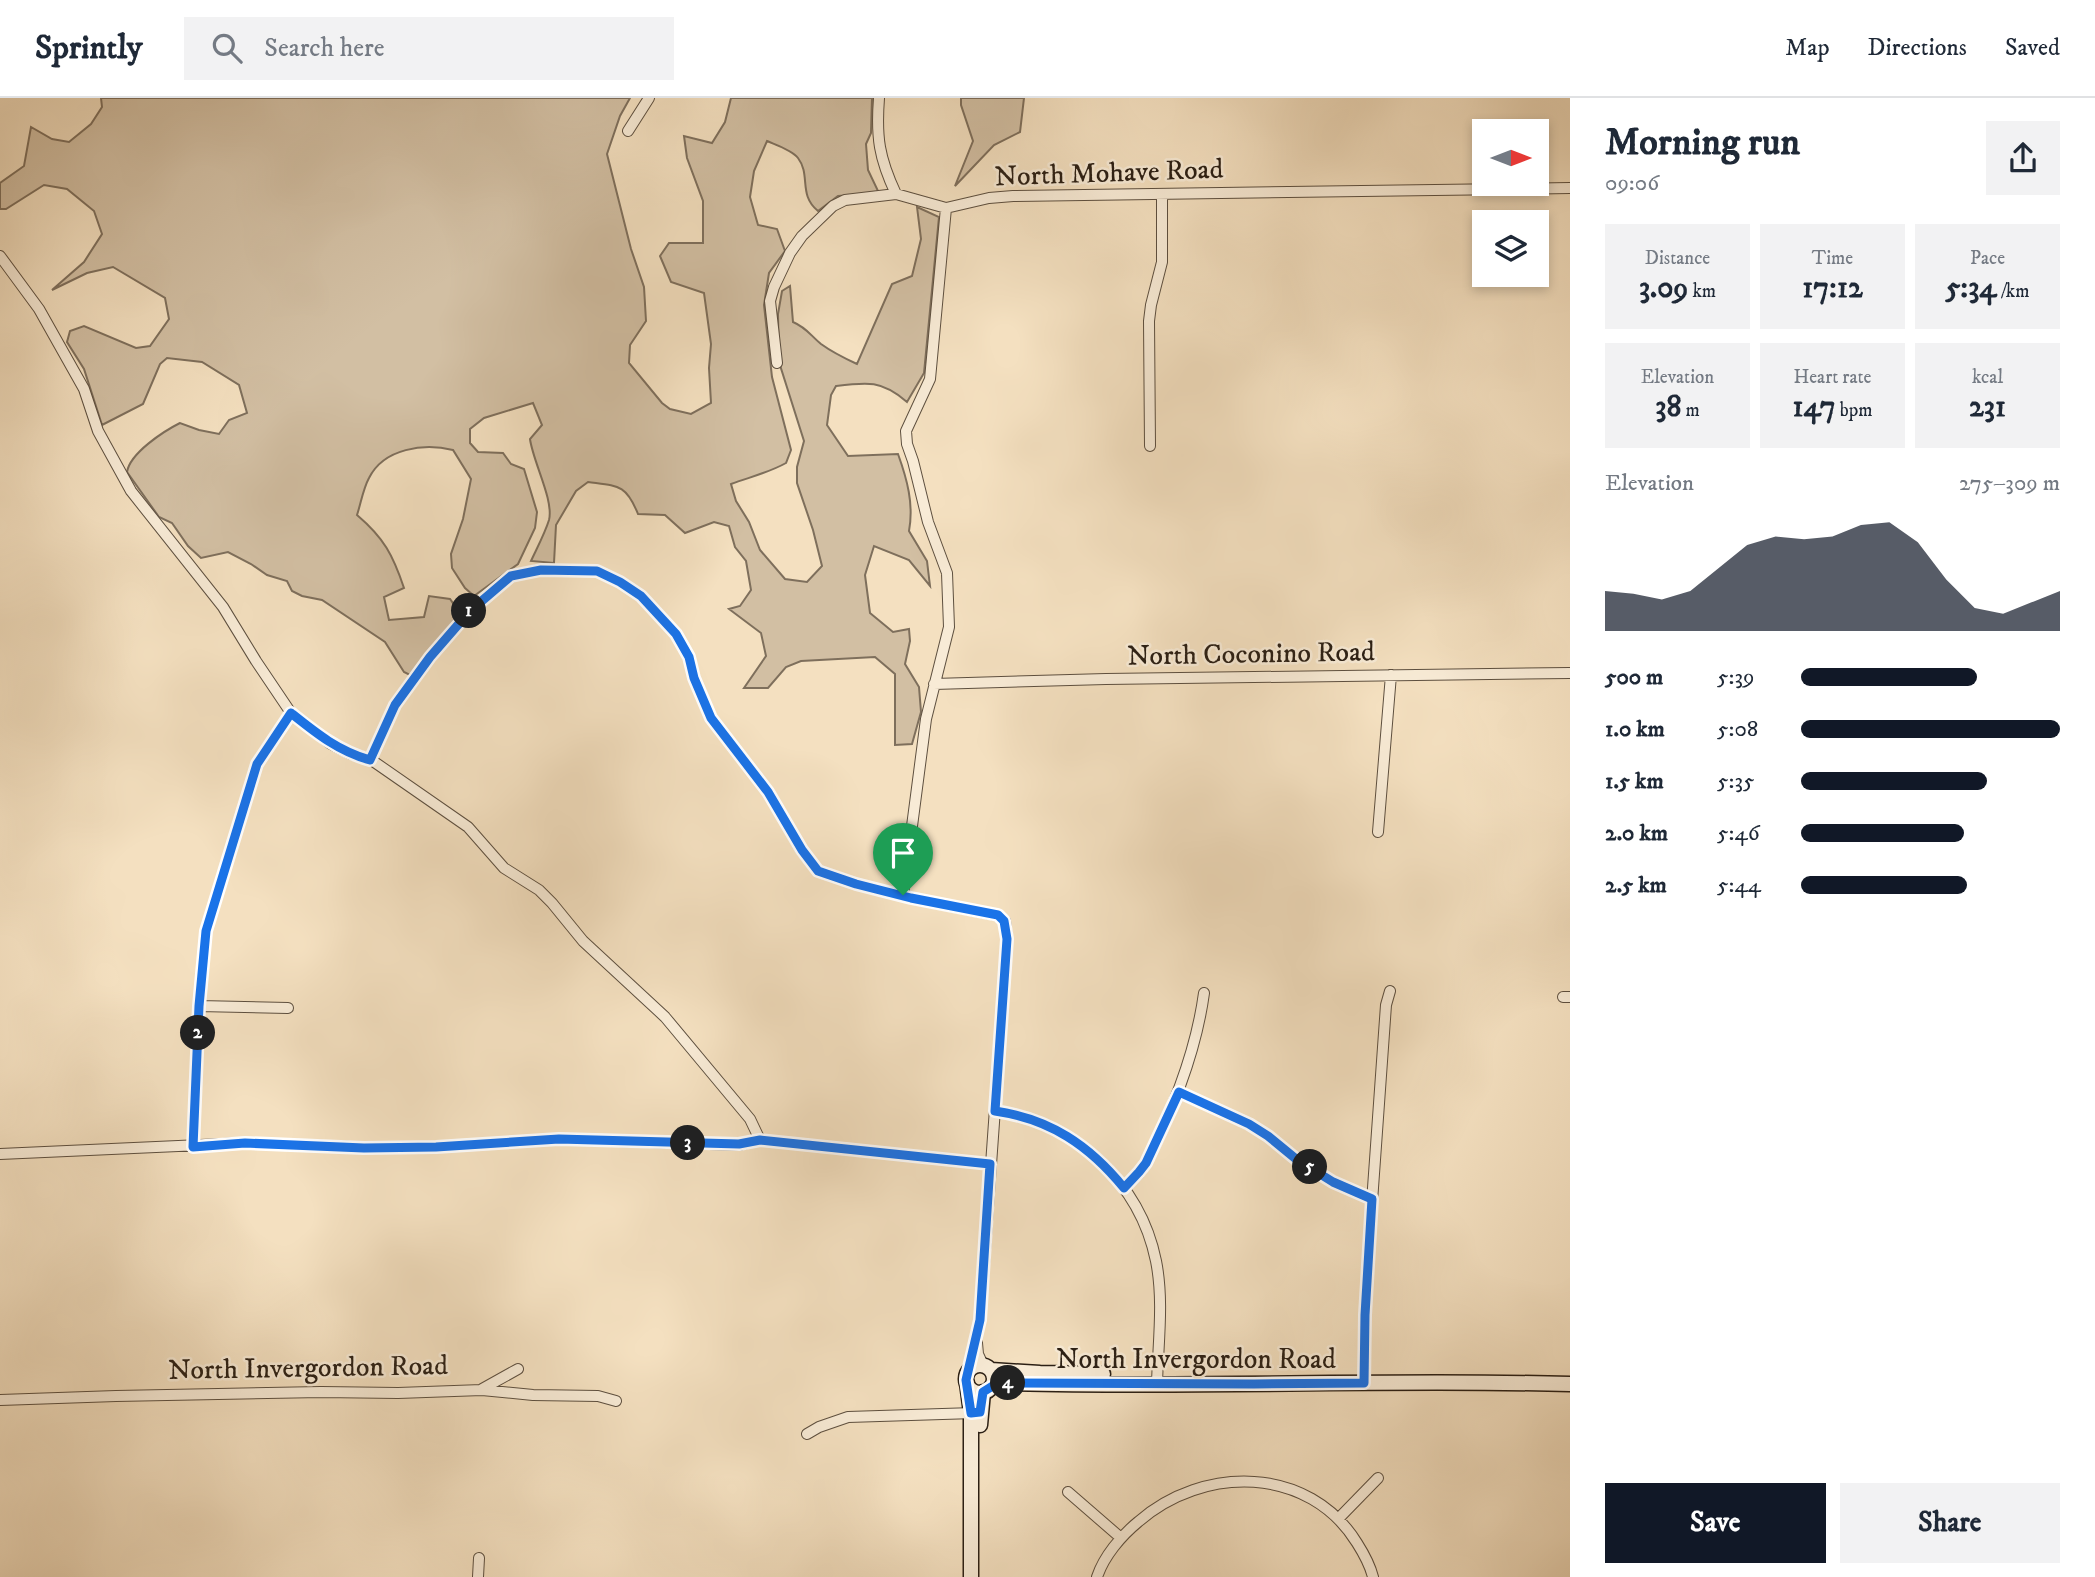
<!DOCTYPE html>
<html lang="en">
<head>
<meta charset="utf-8">
<style>
  body { margin:0; font-family:"IM FELL DW Pica",serif; background:#f2f2f3; color:#1f2937; height:100vh; display:flex; flex-direction:column; font-size:26px; white-space:nowrap }
  * { box-sizing:border-box; margin:0 }
  p { font-size:23px; color:#747a83 }
  .icon { flex:none; width:38px; height:38px; fill:none; stroke:currentColor; stroke-width:2; stroke-linecap:round; stroke-linejoin:round }
  .map { position:relative; flex:1; overflow:hidden }
  .side { display:flex; flex-direction:column; background:#fff; width:525px }
  .side>* { flex:none }
  .needle { width:46px; rotate:90deg }
  .controls { position:absolute; left:1472px; top:21px; display:grid; gap:14px }
  .controls a { display:grid; place-items:center; width:77px; height:77px; border-radius:0px; background:#fff; box-shadow:0 4px 10px #0003; font-size:35px }
  .pin { position:absolute; display:grid; place-items:center; width:60px; height:60px; color:#fff; margin:-72px -30px; border-radius:50% 50% 50% 0; rotate:-45deg; box-shadow:0 0 7px #0007 }
  .pin .icon { rotate:45deg }
  .km { position:absolute; width:35px; height:35px; margin:-18px; border-radius:50%; background:#222; color:#fff; font-size:19px; line-height:35px; text-align:center }
  .round { display:grid; place-items:center; flex:none; width:74px; height:74px; border-radius:0px; background:#f2f2f3 }
  .overview { display:flex; align-items:center; justify-content:space-between; height:119px; padding:0 35px }
  h1 { font-size:38px; font-weight:800; line-height:52px }
  .metrics { display:grid; grid-template-columns:repeat(3,1fr); gap:10px; height:119px; padding:7px 35px }
  .metrics div { display:grid; align-content:center; border-radius:0px; background:#f2f2f3; text-align:center }
  .metrics b { font-size:30px; font-weight:800 }
  .metrics small { font-size:19px; font-weight:400 }
  .metrics p { font-size:19px }
  .chart { height:196px; padding:14px 35px }
  .chart p { display:flex; justify-content:space-between }
  .chart svg { width:100%; height:126px; margin-top:7px; fill:#111827; opacity:.7 }
  .action { display:flex; gap:14px; margin-top:auto; padding:14px 35px }
  .action a { flex:1; height:80px; border-radius:0px; background:#111827; color:#fff; font-size:28px; font-weight:800; line-height:80px; text-align:center }
  .action a+a { background:#f2f2f3; color:#1f2937 }
  ul { padding:0 35px; list-style:none; font-size:23px }
  li { display:grid; grid-template-columns:112px 84px 1fr; align-items:center; height:52px }
  li i { height:18px; border-radius:9px; background:#111827 }
  header { display:flex; align-items:center; gap:42px; box-sizing:border-box; height:98px; padding:0 35px; background:#fff; border-bottom:2px solid #e0e1e3 }
  header strong { font-size:33px }
  nav { display:flex; gap:38px; margin-inline-start:auto; font-size:24px }
  .search { width:490px; height:63px; background:#f2f2f3; display:flex; align-items:center; gap:18px; box-sizing:border-box; padding:0 24px; border-radius:0px; color:#747a83; font-size:26px }
  main { display:flex; flex:1; min-height:0 }
  .map>svg:first-child { display:block }
  .green { fill:#d2bfa3; stroke:#7e6f5c; stroke-width:2 }
  .lines { fill:none; stroke-linecap:round; stroke-linejoin:round }
  .street-casing { stroke:#5d4f3f; stroke-width:12 }
  .secondary-casing { stroke:#2b1f14; stroke-width:17 }
  .street { stroke:#f8ebd6; stroke-width:10 }
  .secondary { stroke:#f8ebd6; stroke-width:14 }
  .route-casing { stroke:#fff; stroke-width:14 }
  .route { stroke:#1a73e8; stroke-width:9 }
  .labels { text-anchor:middle; dominant-baseline:central; stroke-width:5; stroke-linejoin:round; paint-order:stroke }
  .street-label { font-size:28px; fill:#2b1f14; stroke:#f8ebd6 }
</style>
</head>
<body>
<header>
<strong>Sprintly</strong>
<div class="search"><svg class="icon" aria-label="search" viewBox="0 0 24 24"><circle cx="10" cy="10" r="6"/><path d="M15 15l6 6"/></svg>Search here</div>
<nav><a>Map</a><a>Directions</a><a>Saved</a></nav>
</header>
<main>
<div class="map">
<svg width="1570" height="1479" viewBox="0 0 1570 1479">
  <rect width="100%" height="100%" fill="#f4e0c0"/>
  <filter id="stains"><feTurbulence type="fractalNoise" baseFrequency=".00286" numOctaves="4"/><feColorMatrix values="0 0 0 0 .2 0 0 0 0 .09 0 0 0 0 .02 0 0 0 .5 -.17"/></filter>
  <radialGradient id="worn" r=".72"><stop offset=".6" stop-color="#630" stop-opacity="0"/><stop offset="1" stop-color="#630" stop-opacity=".3"/></radialGradient>
  <path class="green" d="M101 0H630L620 18 607 56 631 151 644 189 646 223 630 247 629 265 662 305 670 311 691 316 711 305 709 270 711 246 704 195 671 184 660 158 669 145H703V103L687 60 684 38 712 45 725 24 731 0H872L871 35 866 46 868 72 879 95 838 98 818 113C798 97 811 77 798 60 792 52 776 47 767 43L754 73 750 99 758 127 777 131 785 153 769 175 764 207 772 279 791 352 786 365C768 375 750 379 731 386L736 403 749 424 760 452 785 481 807 484 822 468 813 432 797 385V369L804 343 779 264 778 216 782 193 790 188 793 224C807 230 810 237 821 246 832 254 844 260 857 266L892 186 912 178 921 141 917 109 939 119 924 275 907 304C882 282 867 284 836 288L831 297 827 327 848 358 898 356C907 381 914 406 909 433L927 463 930 488 909 462 874 448 865 477 870 515 893 534 909 531 910 543 905 566 919 589 921 614 912 646 895 647V576L875 559 801 563 786 569 768 590H744L766 558 761 535 729 511 740 508 751 492 746 463 735 449 729 428 714 424 685 435 665 417 638 416C626 386 618 388 588 384L576 393 556 427 554 465 531 463C537 450 545 435 549 422 554 402 533 364 530 341L542 327 533 305 484 320 470 331V345L478 354 503 355 511 366 524 371 537 414 535 430 518 466 474 498 465 490 452 470 451 456 463 421 471 381 453 352C424 345 384 350 369 380 363 391 361 405 357 417 384 440 393 457 404 490L384 499 389 522 424 519 429 498 450 501 460 515 410 577 404 574 385 544 322 502 302 498 292 493 287 483 267 477 251 466 228 454 201 460 188 448 172 425 159 419 127 374C130 355 164 333 180 325L199 332 219 336 229 322 247 315 239 287 202 264 167 260 160 266 143 306 102 327 84 271 67 244 70 233 84 228 136 250 150 248 169 221 165 200 113 169 87 175 52 192 84 164 102 136 94 113 67 91 44 87 6 111H0V85L24 68 31 29 52 41 69 44 91 26 102 9Z
    M961 0H1024L1020 34 994 47 955 88 973 43 961 7Z"/>
  <g class="lines">
    <defs>
      <path id="street" d="M879 0C876 39 879 60 896 96
        M628 33 649 0
        M0 158 39 211 84 291 98 333 131 393 223 509 256 563 291 615 331 646 351 656 370 661 468 729 504 770 539 792 552 805 583 843 665 919 750 1021 760 1042
        M777 265 770 203 774 189 790 155 802 138 833 108 845 102 896 96 946 110 989 100 1013 98 1570 90
        M1150 348 1149 223 1151 207 1162 164V96
        M934 586 1106 581 1570 575
        M370 661 395 607 430 559 470 513 511 478 540 472 597 473 620 484 641 498 676 536 689 559 694 580 711 620 768 694 802 753 818 773 856 786 911 800 997 817 1005 823 1007 841 980 1222 968 1275
        M1378 734 1391 577
        M903 797 926 621 949 529 947 475 928 424 913 363 907 346 906 333 930 281 946 110
        M1563 899H1570
        M199 908 288 910
        M1179 994 1249 1026 1268 1038 1296 1061 1333 1084 1372 1101
        M995 1013C1074 1024 1140 1084 1156 1163 1164 1203 1158 1245 1157 1286
        M193 1049 199 908 206 833 257 666 291 615
        M0 1056 245 1045 375 1050 436 1049 559 1041 739 1047 760 1042 990 1066
        M1124 1090 1139 1075 1146 1065C1173 1012 1196 954 1204 895
        M977 1245 978 1256 983 1267
        M1364 1285 1365 1217 1371 1118 1386 907 1390 893
        M482 1291 518 1271
        M0 1302 116 1298 321 1294 398 1295 482 1292 533 1297 598 1298 616 1303
        M807 1336 819 1329 848 1319 974 1315
        M1068 1394 1121 1440
        M1339 1420 1378 1380
        M478 1479 479 1460
        M1097 1479C1104 1458 1121 1438 1138 1424 1203 1367 1309 1367 1357 1445 1364 1456 1370 1467 1373 1479"/>
      <path id="secondary" d="M966 1281a14 14 0 1 1 28 0a14 14 0 1 1-28 0Z
        M991 1272 1040 1275 1103 1276
        M967 1285 971 1315V1479
        M991 1289 1010 1285C1197 1290 1383 1281 1570 1286
        M980 1327 983 1294"/>
    </defs>
    <use href="#street" class="street-casing"/>
    <use href="#secondary" class="secondary-casing"/>
    <use href="#street" class="street"/>
    <use href="#secondary" class="secondary"/>
  </g>
  <g class="lines">
    <defs>
      <path id="route" d="M541 472 597 473 620 484 641 498 676 536 689 559 694 580 711 620 768 694 802 752 818 773 856 786 911 800 998 817 1004 823 1007 841 995 1013C1050 1021 1089 1047 1124 1090L1139 1074 1146 1065 1179 994 1249 1026 1268 1038 1296 1061 1333 1084 1372 1101 1365 1217 1364 1285 1254 1286 1010 1285 991 1289 983 1294 980 1314 971 1315 966 1282 980 1222 990 1066 760 1042 739 1046 559 1041 436 1049 364 1050 245 1045 193 1049 199 908 206 833 257 666 291 615C316 635 338 653 370 662L395 607 430 559 470 513 511 478Z"/>
    </defs>
    <use href="#route" class="route-casing"/>
    <use href="#route" class="route"/>
  </g>
  <g class="labels">
    <g class="street-label">
      <text transform="translate(1109 75) rotate(-2)">North Mohave Road</text>
      <text transform="translate(1251 556) rotate(-1)">North Coconino Road</text>
      <text x="1196" y="1261">North Invergordon Road</text>
      <text transform="translate(308 1270) rotate(-1)">North Invergordon Road</text>
    </g>
  </g>
  <rect width="100%" height="100%" filter="url(#stains)"/>
  <rect width="100%" height="100%" fill="url(#worn)"/>
</svg>
<div class="controls">
<a><svg class="needle" viewBox="-14 -14 28 28"><path d="M0-13l5 13h-10z" fill="#e53935"/><path d="M0 13l5-13h-10z" fill="#747a83"/></svg></a>
<a><svg class="icon" aria-label="layers" viewBox="0 0 24 24"><path d="M12 4l9 5-9 5-9-5zM3 14l9 5 9-5"/></svg></a>
</div>
<div class="pin" style="left:903px;top:797px;background:#1e9e55"><svg class="icon" aria-label="arrive" viewBox="0 0 24 24"><path d="M6 21V4h12l-3 4 3 4H6"/></svg></div>
<b class="km" style="left:469px;top:513px">1</b>
<b class="km" style="left:198px;top:935px">2</b>
<b class="km" style="left:688px;top:1045px">3</b>
<b class="km" style="left:1008px;top:1285px">4</b>
<b class="km" style="left:1310px;top:1069px">5</b>
</div>
<section class="side">
<div class="overview"><div><h1>Morning run</h1><p>09:06</p></div><a class="round"><svg class="icon" aria-label="share" viewBox="0 0 24 24"><path d="M12 15V3M7 8l5-5 5 5M5 13v7h14v-7"/></svg></a></div>
<div class="metrics">
<div><p>Distance</p><b>3.09<small> km</small></b></div>
<div><p>Time</p><b>17:12</b></div>
<div><p>Pace</p><b>5:34<small> /km</small></b></div>
</div>
<div class="metrics">
<div><p>Elevation</p><b>38<small> m</small></b></div>
<div><p>Heart rate</p><b>147<small> bpm</small></b></div>
<div><p>kcal</p><b>231</b></div>
</div>
<div class="chart"><p><span>Elevation</span>275–309 m</p>
<svg viewBox="0 0 160 44" preserveAspectRatio="none"><path d="M0 44V30L10 31L20 33L30 30L40 22L50 14L60 11L70 12L80 11L90 7L100 6L110 13L120 26L130 36L140 38L150 34L160 30V44z"/></svg>
</div>
<ul>
<li><b>500 m</b>5:39<i style="width:68%"></i></li>
<li><b>1.0 km</b>5:08<i style="width:100%"></i></li>
<li><b>1.5 km</b>5:35<i style="width:72%"></i></li>
<li><b>2.0 km</b>5:46<i style="width:63%"></i></li>
<li><b>2.5 km</b>5:44<i style="width:64%"></i></li>
</ul>
<div class="action"><a>Save</a><a>Share</a></div>
</section>
</main>
</body>
</html>
